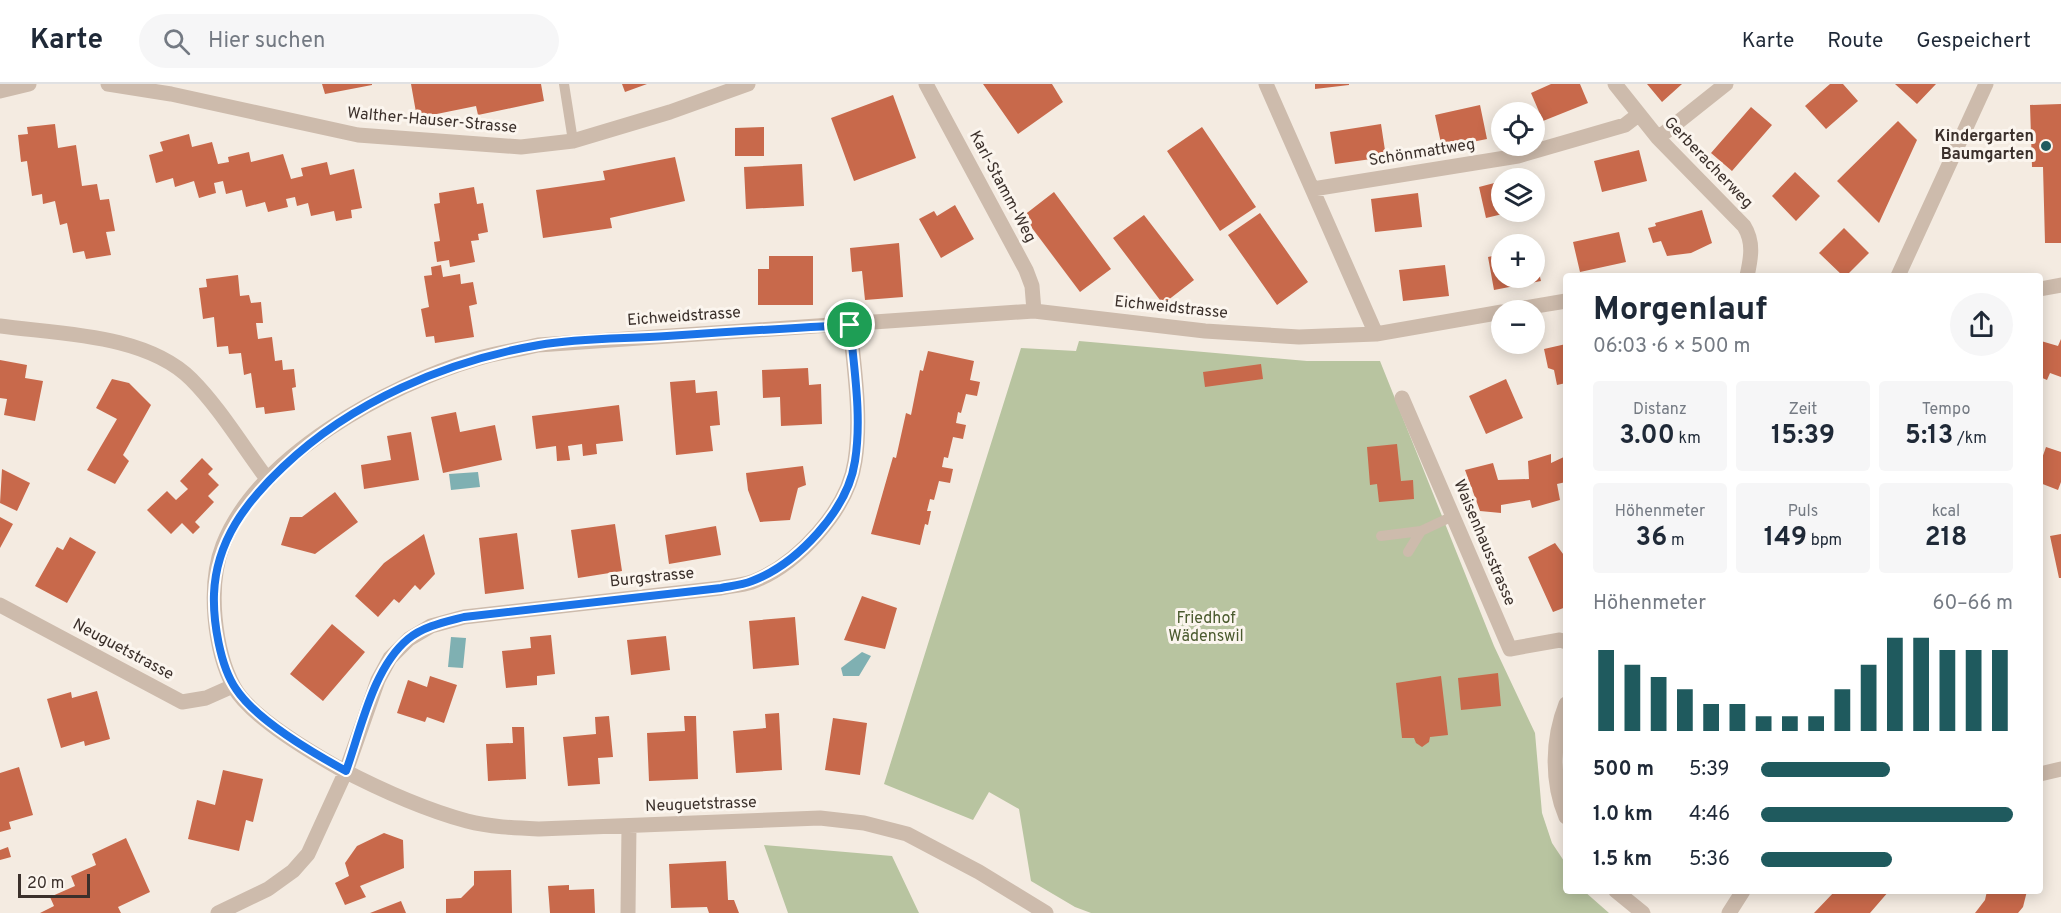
<!DOCTYPE html>
<html lang="de">
<head>
<meta charset="utf-8">
<style>
  body { margin:0; font-family:Overpass,sans-serif; background:#f6f6f7; color:#1f2937; height:100vh; display:flex; flex-direction:column; font-size:22px; white-space:nowrap }
  * { box-sizing:border-box; margin:0 }
  p { font-size:20px; color:#747a83 }
  .icon { flex:none; width:33px; height:33px; fill:none; stroke:currentColor; stroke-width:2; stroke-linecap:round; stroke-linejoin:round }
  .map { position:relative; flex:1; overflow:hidden }
  .details { position:absolute; left:1563px; top:189px; width:480px; height:621px; display:flex; flex-direction:column; background:#fff; border-radius:6px; box-shadow:0 3px 15px #0003 }
  .details>* { flex:none }
  .buttons { position:absolute; left:1491px; top:18px; display:grid; gap:12px }
  .buttons a { display:grid; place-items:center; width:54px; height:54px; border-radius:50%; background:#fff; box-shadow:0 3px 15px #0003; font-size:30px }
  .scale { position:absolute; left:18px; bottom:15px; width:72px; box-sizing:border-box; padding-left:6px; border:3px solid #3b302b; border-top:0; font-size:16px; line-height:21px; white-space:nowrap; color:#3b302b; -webkit-text-stroke:4px #fbf5ee; paint-order:stroke }
  .pin { position:absolute; display:grid; place-items:center; width:51px; height:51px; color:#fff; margin:-26px; border:3px solid #fff; border-radius:50%; box-shadow:0 2px 6px #0007 }
  .round { display:grid; place-items:center; flex:none; width:63px; height:63px; border-radius:32px; background:#f6f6f7 }
  .head { display:flex; align-items:center; justify-content:space-between; height:102px; padding:0 30px }
  h1 { font-size:33px; font-weight:700; line-height:45px }
  .figures { display:grid; grid-template-columns:repeat(3,1fr); gap:9px; height:102px; padding:6px 30px }
  .figures div { display:grid; align-content:center; border-radius:6px; background:#f6f6f7; text-align:center }
  .figures b { font-size:26px; font-weight:700 }
  .figures small { font-size:16px; font-weight:400 }
  .figures p { font-size:16px }
  .chart { height:168px; padding:12px 30px }
  .chart p { display:flex; justify-content:space-between }
  .chart svg { width:100%; height:108px; margin-top:6px; stroke:#1f5a5e; stroke-width:6 }
  ul { padding:0 30px; list-style:none; font-size:20px }
  li { display:grid; grid-template-columns:96px 72px 1fr; align-items:center; height:45px }
  li i { height:15px; border-radius:8px; background:#1f5a5e }
  header { display:flex; align-items:center; gap:36px; box-sizing:border-box; height:84px; padding:0 30px; background:#fff; border-bottom:2px solid #e0e1e3 }
  header strong { font-size:28px }
  nav { display:flex; gap:33px; margin-inline-start:auto; font-size:21px }
  .search { width:420px; height:54px; background:#f6f6f7; display:flex; align-items:center; gap:15px; box-sizing:border-box; padding:0 21px; border-radius:33px; color:#747a83; font-size:22px }
  .map>svg:first-child { display:block }
  .green { fill:#b8c4a0 }
  .water { fill:#7fb0b2 }
  .building { fill:#c8694b }
  .lines { fill:none; stroke-linecap:round; stroke-linejoin:round }
  .service { stroke:#cdbbac; stroke-width:10 }
  .minor { stroke:#cdbbac; stroke-width:15 }
  .tertiary { stroke:#cdbbac; stroke-width:15 }
  .route-casing { stroke:#fff; stroke-width:12 }
  .route { stroke:#1a73e8; stroke-width:8 }
  .poi-dot { fill:#1f5a5e; stroke:#fbf5ee; stroke-width:2 }
  .labels { text-anchor:middle; dominant-baseline:central; stroke-width:6; stroke-linejoin:round; paint-order:stroke }
  .street-label { font-size:16px; fill:#3b302b; stroke:#fbf5ee }
  .poi-label { font-size:16px; font-weight:bold; fill:#3b302b; stroke:#fbf5ee; text-anchor:end }
  .park-label { font-size:16px; fill:#4a5a2e; stroke:#fbf5ee }
</style>
</head>
<body>
<header>
<strong>Karte</strong>
<div class="search"><svg class="icon" aria-label="search" viewBox="0 0 24 24"><circle cx="10" cy="10" r="6"/><path d="M15 15l6 6"/></svg>Hier suchen</div>
<nav><a>Karte</a><a>Route</a><a>Gespeichert</a></nav>
</header>
<div class="map">
<svg width="2061" height="829" viewBox="0 0 2061 829">
  <rect width="100%" height="100%" fill="#f4ebe1"/>
  <path class="green" d="M1079 257 1307 277H1380L1494 562 1535 649 1542 729 1552 759 1566 780V807H1584L1609 829H1091L1075 823 1031 797 1019 725 989 708 973 736 884 700 1021 264 1076 267Z
    M764 761 892 772 919 829H788Z"/>
  <path class="water" d="M478 388 480 403 451 406 449 390Z
    M451 553 466 554 463 584 448 583Z
    M862 568 871 572 859 592H843L841 584Z"/>
  <path class="building" d="M322 0H372V1L325 10Z
    M411 0H541L544 17 478 31 476 22 417 34Z
    M622 0H647L625 8Z
    M983 0H1052L1063 18 1018 50Z
    M1315 0H1349V1L1315 5Z
    M1551 0H1580L1588 19 1543 37 1531 9Z
    M1647 0H1682L1662 18Z
    M1830 0H1843L1858 17 1826 45 1805 22Z
    M1895 0H1936L1917 20Z
    M893 11 916 74 854 97 831 34Z
    M2061 20V159H2045L2043 83H2032L2030 21Z
    M1480 21 1487 55 1442 64 1435 31Z
    M1751 23 1772 41 1732 87 1711 69Z
    M1898 37 1917 56 1879 139 1837 97Z
    M55 40 58 64 76 61 82 102 97 100 100 116 109 115 115 147 106 148 111 171 86 175 84 167 73 169 67 139 60 141 55 117 43 120 42 110 32 112 27 77 21 78 18 51 28 50 27 43Z
    M1381 40 1386 73 1335 80 1330 48Z
    M764 43V72H735V44Z
    M1202 43 1256 123 1220 147 1167 67Z
    M189 50 192 63 212 58 218 80 229 78 228 73 249 68 251 78 283 70 291 95 303 92 301 84 327 78 330 91 354 85 362 124 351 126 352 134 336 137 334 127 311 132 308 119 297 122 295 113 286 115 288 123 268 128 265 118 246 123 242 106 226 110 223 97 214 99 216 109 199 114 194 97 175 103 173 94 156 99 149 71 163 67 160 58Z
    M1639 66 1647 97 1602 108 1594 77Z
    M675 73 685 117 610 134 612 144 543 154 536 106 605 96 603 87Z
    M802 80 804 122 746 125 744 83Z
    M1795 88 1820 112 1796 137 1772 112Z
    M1502 97V128H1511L1486 134 1479 103Z
    M474 103 477 120 483 119 488 148 478 150 479 156 471 157 475 178 450 183 449 176 437 178 434 158 440 157 434 120 440 119 439 109Z
    M1054 108 1111 185 1080 208 1023 132Z
    M1418 109 1422 143 1375 148 1371 115Z
    M955 121 974 155 941 174 919 135 934 127 937 132Z
    M1702 126 1712 159 1691 169 1667 172 1661 157 1653 159 1648 144 1656 142 1655 139Z
    M1260 129 1308 198 1277 221 1228 151Z
    M1144 131 1194 196 1163 220 1113 154Z
    M1844 144 1869 169 1846 192H1843L1819 169Z
    M1619 148 1626 178 1580 188 1573 158Z
    M899 159 903 213 865 216 862 187 852 188 850 164Z
    M1534 169 1541 197 1494 206 1488 173 1502 170V194H1534Z
    M769 172H813V221H758V185H769Z
    M441 181 443 193 460 190 461 200 473 198 477 220 469 222 474 253 435 259 434 252 426 253 421 225 429 223 424 192 432 191 431 183Z
    M1445 181 1449 212 1403 217 1399 186Z
    M238 191 240 212 249 211 251 219 261 218 263 239H256L258 255 272 253 275 277 282 276 283 286 294 285 296 303 292 304 295 326 265 330 264 323 256 324 251 289 244 291 241 269 229 270 228 262 217 263 214 233 203 235 199 204 207 203 206 195Z
    M2061 255V293L2050 289 2047 296 2040 293 2041 257 2058 262Z
    M1566 260V299L1557 301 1554 286 1548 284 1544 265Z
    M928 267 974 277 970 296 980 298 977 312 966 310 961 329 958 328 956 339 966 341 963 355 953 353 948 374 944 373 942 383 953 385 950 399 939 397 934 416 930 415 927 427H931L928 441 925 440 920 461 871 450 893 373 896 374 906 329 911 331 920 286 923 287Z
    M0 276 27 281 25 294 43 297 35 337 4 331 7 315 0 314Z
    M1261 280 1263 295 1205 303 1203 288Z
    M808 284 809 301 821 300 822 340 781 342 780 313 763 314 762 286Z
    M112 295 129 299 151 321 123 371 129 377 115 400 87 386 117 335 96 324Z
    M1506 295 1523 334 1486 350 1469 312Z
    M695 296 696 309 717 307 720 341 710 342 713 367 676 371 670 298Z
    M619 321 623 357 596 360 597 370 583 372 582 360 568 362 570 376 557 377 556 362 536 365 532 332Z
    M456 328 460 348 495 341 502 376 443 389 431 333Z
    M411 348 419 396 364 405 361 381 391 376 387 352Z
    M1397 360 1401 397 1413 396 1414 415 1379 418 1377 400 1370 401 1367 363Z
    M2046 363 2061 368V398L2058 406 2040 399V380Z
    M1551 370V379L1566 372V398L1557 400 1560 416 1532 424 1530 416 1501 421V429L1480 427 1465 386 1493 379 1498 396 1529 395 1528 377Z
    M202 374 213 385 208 390 219 401 208 412 214 418 195 438 200 443 193 450 182 439 171 450 147 426 167 407 176 416 188 405 180 397Z
    M803 382 806 401 798 404 790 436 760 438 748 406 746 389Z
    M2 385 30 399 17 427 0 419Z
    M335 408 358 438 315 470 281 461 290 433H302Z
    M0 433 13 440 0 464Z
    M615 440 622 487 578 494 571 446Z
    M716 442 721 471 669 480 665 451Z
    M517 449 524 505 485 510 479 454Z
    M424 450 435 490 420 506 415 501 399 519 394 515 378 533 355 512 384 479Z
    M2061 450V494H2059L2050 452Z
    M70 453 96 468 67 519 35 502 57 463 63 466Z
    M1555 459 1566 474V523L1553 528 1528 473Z
    M862 512 897 524 885 565 844 556Z
    M795 533 799 581 753 585 749 537Z
    M332 540 365 568 323 617 290 590Z
    M551 551 555 590 537 592V601L506 604 502 567 531 564 530 553Z
    M666 552 670 586 631 591 627 556Z
    M1498 589 1501 622 1461 626 1458 594Z
    M430 592 457 601 444 639 427 633 425 638 397 629 408 596 427 603Z
    M1441 592 1448 651 1430 653 1429 658 1422 663 1416 659 1414 654H1402L1396 599Z
    M97 607 110 655 85 662 84 657 61 664 47 615 71 608 72 614Z
    M779 629 782 686 736 689 733 647 766 644 765 630Z
    M609 632 613 673 598 674 600 700 568 702 563 653 596 650 595 633Z
    M684 632H696L698 695 649 697 647 649 685 647Z
    M833 634 867 639 860 691 825 686Z
    M512 643H524L526 695 488 697 486 660 513 659Z
    M19 683 33 731 9 738 11 745 0 748V689Z
    M223 686 263 695 253 738 246 736 239 767 188 755 197 716 215 721Z
    M384 749 403 756 404 784 360 802 366 813 345 821 335 799 349 792 345 779 357 762Z
    M126 754 150 808 118 823 121 829H40L54 822 50 813 75 802 71 792 96 781 92 770Z
    M8 763 11 773 0 776V766Z
    M726 777 728 816H734L739 829H709L707 823 671 824 669 780Z
    M511 786 512 829H446V815L461 814 474 801V787Z
    M569 801V806L594 805 595 829H550L548 802Z
    M1835 807H1889L1870 829H1814Z
    M1987 807H2027L2023 823 2018 829H1975L1985 816Z
    M401 817 406 829H370Z"/>
  <g class="lines">
    <path class="service" d="M564 0 573 57
      M1381 452 1421 447
      M1408 468 1421 447 1453 432"/>
    <path class="minor" d="M108 0 171 10 358 51 521 63 573 57 670 28 748 0
      M926 0 1026 186 1032 202 1034 227
      M1266 0 1376 250
      M1615 0 1658 54 1744 142C1754 158 1751 174 1747 192
      M0 7 29 0
      M1658 54 1726 0
      M1313 105 1518 72 1625 41 1638 31
      M2040 205 2061 201
      M1512 226 1566 217
      M0 242C59 250 146 250 191 295 220 324 243 363 268 396
      M1402 314 1510 565 1560 556 1566 558
      M0 521 182 618 206 614 233 602
      M2040 690 2061 685
      M218 829 268 805 293 787 308 770 346 687 378 596 390 574 409 555 431 542 464 533 721 504C731 502 742 501 752 498 797 481 848 426 855 377 862 332 854 285 850 241
      M628 829 629 742
      M1046 829 979 788 907 750 864 739 820 734 539 745C515 744 490 743 467 737 423 725 377 704 337 683 309 667 249 631 234 603 223 583 217 555 215 533 213 509 214 484 223 461 258 372 388 301 476 275 496 269 517 266 538 261L1034 227 1205 247 1299 253 1376 250 1502 228
      M1729 829 1743 807"/>
    <path class="tertiary" d="M1898 192 1986 0
      M1566 620C1552 655 1551 698 1566 733
      M1616 807 1643 829"/>
  </g>
  <g class="lines">
    <defs>
      <path id="route" d="M850 241C854 285 862 333 855 377 848 426 797 480 752 497 742 501 731 502 721 504L464 533C445 538 424 542 408 555 373 584 361 645 346 687 313 669 257 637 236 605 220 582 213 537 214 510 216 457 246 418 283 383 351 318 446 277 539 261 581 254 625 255 667 252 728 248 789 244 850 241Z"/>
    </defs>
    <use href="#route" class="route-casing"/>
    <use href="#route" class="route"/>
  </g>
  <circle class="poi-dot" cx="2046" cy="62" r="6"/>
  <g class="labels">
    <g class="street-label">
      <text transform="translate(432 37) rotate(5)">Walther-Hauser-Strasse</text>
      <text transform="translate(1422 69) rotate(-9)">Schönmattweg</text>
      <text transform="translate(1708 79) rotate(46)">Gerberacherweg</text>
      <text transform="translate(1002 103) rotate(62)">Karl-Stamm-Weg</text>
      <text transform="translate(1171 224) rotate(6)">Eichweidstrasse</text>
      <text transform="translate(684 233) rotate(-4)">Eichweidstrasse</text>
      <text transform="translate(1484 459) rotate(67)">Waisenhausstrasse</text>
      <text transform="translate(652 494) rotate(-6)">Burgstrasse</text>
      <text transform="translate(123 566) rotate(28)">Neuguetstrasse</text>
      <text transform="translate(701 721) rotate(-2)">Neuguetstrasse</text>
    </g>
    <g class="poi-label">
      <text x="2034" y="53">Kindergarten<tspan x="2034" dy="18">Baumgarten</tspan></text>
    </g>
    <g class="park-label">
      <text x="1206" y="535">Friedhof<tspan x="1206" dy="18">Wädenswil</tspan></text>
    </g>
  </g>
</svg>
<div class="buttons">
<a><svg class="icon" aria-label="locate" viewBox="0 0 24 24"><circle cx="12" cy="12" r="6"/><path d="M12 2v4M12 18v4M2 12h4M18 12h4"/></svg></a>
<a><svg class="icon" aria-label="layers" viewBox="0 0 24 24"><path d="M12 4l9 5-9 5-9-5zM3 14l9 5 9-5"/></svg></a>
<a>+</a>
<a>−</a>
</div>
<div class="scale">20 m</div>
<div class="pin" style="left:850px;top:241px;background:#1e9e55"><svg class="icon" aria-label="arrive" viewBox="0 0 24 24"><path d="M6 21V4h12l-3 4 3 4H6"/></svg></div>
<section class="details">
<div class="head"><div><h1>Morgenlauf</h1><p>06:03 · 6 × 500 m</p></div><a class="round"><svg class="icon" aria-label="share" viewBox="0 0 24 24"><path d="M12 15V3M7 8l5-5 5 5M5 13v7h14v-7"/></svg></a></div>
<div class="figures">
<div><p>Distanz</p><b>3.00<small> km</small></b></div>
<div><p>Zeit</p><b>15:39</b></div>
<div><p>Tempo</p><b>5:13<small> /km</small></b></div>
</div>
<div class="figures">
<div><p>Höhenmeter</p><b>36<small> m</small></b></div>
<div><p>Puls</p><b>149<small> bpm</small></b></div>
<div><p>kcal</p><b>218</b></div>
</div>
<div class="chart"><p><span>Höhenmeter</span>60–66 m</p>
<svg viewBox="0 0 160 44" preserveAspectRatio="none"><path d="M5 44V11M15 44V17M25 44V22M35 44V27M45 44V33M55 44V33M65 44V38M75 44V38M85 44V38M95 44V27M105 44V17M115 44V6M125 44V6M135 44V11M145 44V11M155 44V11"/></svg>
</div>
<ul>
<li><b>500 m</b>5:39<i style="width:51%"></i></li>
<li><b>1.0 km</b>4:46<i style="width:100%"></i></li>
<li><b>1.5 km</b>5:36<i style="width:52%"></i></li>
</ul>
</section>
</div>
</body>
</html>
